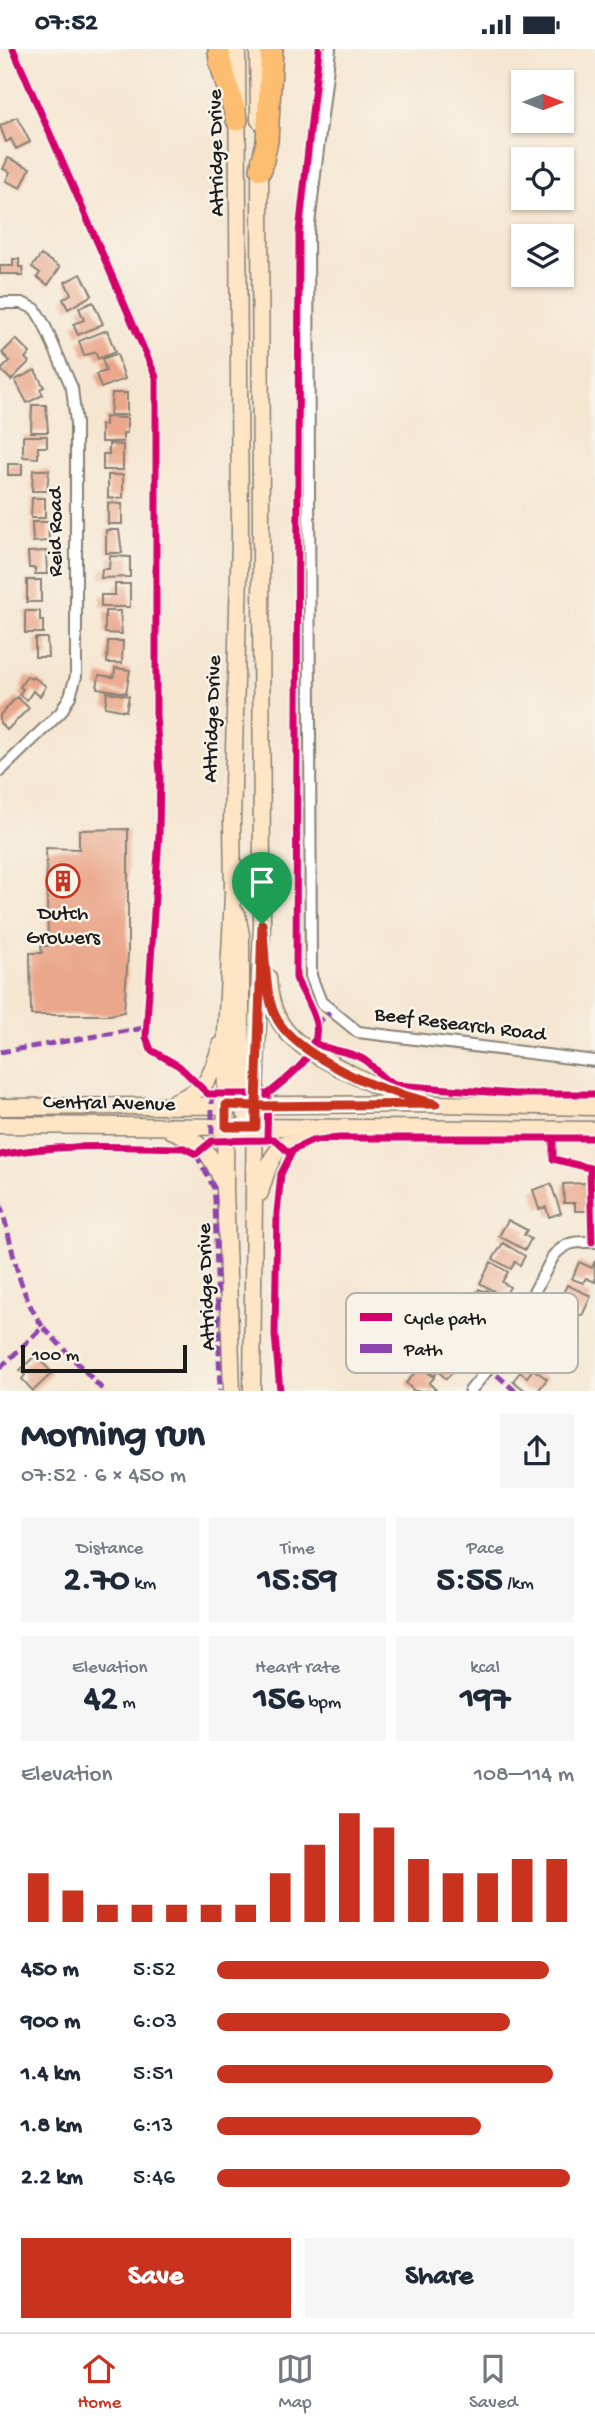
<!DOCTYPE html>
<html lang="en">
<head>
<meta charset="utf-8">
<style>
  body { margin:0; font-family:"Gochi Hand",sans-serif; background:#f6f6f7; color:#1f2937; height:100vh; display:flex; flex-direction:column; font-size:26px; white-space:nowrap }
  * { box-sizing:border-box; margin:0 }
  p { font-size:23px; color:#747a83 }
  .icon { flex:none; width:38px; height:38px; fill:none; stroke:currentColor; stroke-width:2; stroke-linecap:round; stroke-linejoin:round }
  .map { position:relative; height:1342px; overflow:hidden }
  .sheet { display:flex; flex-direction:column; background:#fff; flex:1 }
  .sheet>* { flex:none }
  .needle { width:46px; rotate:90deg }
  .tools { position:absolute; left:511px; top:21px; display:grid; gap:14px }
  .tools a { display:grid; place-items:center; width:63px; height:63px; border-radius:0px; background:#fff; box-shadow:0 2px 5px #0004; font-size:35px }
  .scale { position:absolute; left:21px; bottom:18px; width:166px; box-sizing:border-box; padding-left:7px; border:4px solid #1c1c1c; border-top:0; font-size:19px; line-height:24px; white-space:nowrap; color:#1c1c1c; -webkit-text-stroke:5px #f7f3e8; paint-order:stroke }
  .pin { position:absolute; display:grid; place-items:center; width:60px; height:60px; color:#fff; margin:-72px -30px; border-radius:50% 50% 50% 0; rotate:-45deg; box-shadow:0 0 7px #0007 }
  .pin .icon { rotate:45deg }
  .round { display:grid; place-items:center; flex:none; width:74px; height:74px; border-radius:0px; background:#f6f6f7 }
  .headline { display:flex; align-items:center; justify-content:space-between; height:119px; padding:0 21px }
  h1 { font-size:38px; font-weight:800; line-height:52px }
  .metrics { display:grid; grid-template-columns:repeat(3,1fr); gap:10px; height:119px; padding:7px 21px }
  .metrics div { display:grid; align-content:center; border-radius:0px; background:#f6f6f7; text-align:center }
  .metrics b { font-size:35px; font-weight:800 }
  .metrics small { font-size:19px; font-weight:400 }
  .metrics p { font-size:19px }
  .chart { height:196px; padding:14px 21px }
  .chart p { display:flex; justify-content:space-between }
  .chart svg { width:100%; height:126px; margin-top:7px; stroke:#c8321e; stroke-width:6 }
  .action { display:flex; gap:14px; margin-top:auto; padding:14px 21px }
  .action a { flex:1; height:80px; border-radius:0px; background:#c8321e; color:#fff; font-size:28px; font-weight:800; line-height:80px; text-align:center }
  .action a+a { background:#f6f6f7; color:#1f2937 }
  ul { padding:0 21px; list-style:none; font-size:23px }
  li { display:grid; grid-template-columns:112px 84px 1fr; align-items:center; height:52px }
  li i { height:18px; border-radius:9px; background:#c8321e }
  .status { display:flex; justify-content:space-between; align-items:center; height:49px; padding:0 35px; background:#fff; direction:ltr }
  .status svg { height:19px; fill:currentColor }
  .tab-bar { display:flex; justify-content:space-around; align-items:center; height:98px; border-top:2px solid #e0e1e3; background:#fff; font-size:19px; color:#747a83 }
  .tab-bar a { display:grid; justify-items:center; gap:4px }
  .tab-bar .active { color:#c8321e }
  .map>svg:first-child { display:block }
  .building { fill:#eaa78b }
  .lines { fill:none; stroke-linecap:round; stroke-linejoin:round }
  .minor-casing { stroke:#888176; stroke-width:14 }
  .secondary-casing { stroke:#888176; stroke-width:19 }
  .motorway-casing { stroke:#888176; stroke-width:24 }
  .minor { stroke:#fff; stroke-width:10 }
  .secondary { stroke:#fee5c5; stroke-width:16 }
  .motorway { stroke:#fcbd6f; stroke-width:21 }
  .quiet { stroke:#8e44ad; stroke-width:5; stroke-dasharray:10 5; stroke-linecap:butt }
  .cycleway-casing { stroke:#f7f3e8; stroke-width:11 }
  .cycleway { stroke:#d6006c; stroke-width:7 }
  .route-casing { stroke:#fff; stroke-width:14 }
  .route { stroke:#c8321e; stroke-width:9 }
  .labels { text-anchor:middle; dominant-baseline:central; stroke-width:5; stroke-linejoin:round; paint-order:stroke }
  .street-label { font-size:21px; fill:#1c1c1c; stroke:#f7f3e8 }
  .poi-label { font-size:21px; fill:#1c1c1c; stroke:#f7f3e8 }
  .key { fill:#f7f3e8; stroke:#b5b2ab; stroke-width:2 }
  .key-label { font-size:19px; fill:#1c1c1c }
</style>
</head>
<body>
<div class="status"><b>07:52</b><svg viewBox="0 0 49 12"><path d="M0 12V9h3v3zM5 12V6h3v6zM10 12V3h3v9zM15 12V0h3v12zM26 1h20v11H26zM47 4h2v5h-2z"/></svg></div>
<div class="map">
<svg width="595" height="1342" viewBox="0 0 595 1342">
  <rect width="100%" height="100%" fill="#f7f3e8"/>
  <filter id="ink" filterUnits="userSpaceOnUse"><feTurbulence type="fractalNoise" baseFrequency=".0143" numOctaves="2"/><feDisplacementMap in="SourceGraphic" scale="14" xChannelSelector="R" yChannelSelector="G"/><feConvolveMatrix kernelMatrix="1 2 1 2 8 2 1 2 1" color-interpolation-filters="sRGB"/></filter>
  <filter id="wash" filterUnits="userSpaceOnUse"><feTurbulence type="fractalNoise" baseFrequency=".00686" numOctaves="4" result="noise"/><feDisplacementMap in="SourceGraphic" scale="28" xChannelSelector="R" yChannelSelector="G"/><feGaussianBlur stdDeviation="1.57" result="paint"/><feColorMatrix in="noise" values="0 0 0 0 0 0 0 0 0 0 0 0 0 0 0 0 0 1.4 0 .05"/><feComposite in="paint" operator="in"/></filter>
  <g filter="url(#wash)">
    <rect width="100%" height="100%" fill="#f5e6d1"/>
    <g id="blocks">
      <path class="building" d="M17 68 30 93 16 100 11 90 6 93 0 77Z
        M8 109 30 119 21 139 6 132 10 123 3 120Z
        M41 206 60 218 48 236 37 228 40 224 32 218Z
        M13 210H19V218H23V227H18V225H0V217H13Z
        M81 225 92 246 68 260 63 250 71 245 65 233Z
        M93 253 103 275 78 286 73 275 84 271 79 259Z
        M107 281 115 303 98 310 95 303 84 307 79 292Z
        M16 290 30 304 25 309 29 313 11 331 1 321 10 312 2 304Z
        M117 305 125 330 101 339 96 325 106 322 102 310Z
        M35 321 44 338 40 340 43 346 27 354 15 331Z
        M112 344H127V366H110Z
        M32 356H46L48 383H31Z
        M105 368 127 369V384H123V393H101V376H105Z
        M23 387H47V398H38V409L23 408Z
        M109 395 123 396V421H103V405H109Z
        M8 415H22V426H8Z
        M33 421H49L47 442H32Z
        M108 426H123V449H108Z
        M32 449H45V469H31Z
        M108 454 122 455V475H108Z
        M32 473H48L49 492 33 493Z
        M106 481H119L122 504H106Z
        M46 502 47 525H35V519H29L28 503Z
        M110 507 130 508V528L101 529 102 520H109Z
        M27 531H41V553H27Z
        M115 535H130V558H101V546H115Z
        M25 562H40V572H43V584H25Z
        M105 562H120L122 585 105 584Z
        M35 589H47L48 608H35Z
        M108 592H123L122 614H107Z
        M115 619 130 621 126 644 97 639 99 626 114 628Z
        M27 627 31 630 33 628 46 637 40 647 33 642 27 651 19 646 23 640 20 638Z
        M107 643 129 647 126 662 105 658Z
        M17 648 29 659 7 681 0 674V666Z
        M128 780V905L124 963 110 966H31L30 904H42L41 897H48L46 799 79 800V781Z
        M586 1134 587 1162H575V1154H564L563 1135Z
        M551 1135 561 1164 549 1168 546 1158 539 1160 533 1141Z
        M508 1171 527 1181 524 1186 531 1190 525 1201 499 1187Z
        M503 1194 525 1207 520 1216 515 1213 511 1220 493 1210Z
        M595 1212V1233L586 1229 583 1234 572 1230 579 1213 592 1219Z
        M491 1213 508 1223 502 1233 510 1238 504 1248 480 1234Z
        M567 1236 591 1247 582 1267 570 1261 573 1254 561 1248Z
        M479 1240 485 1243 486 1241 502 1249 495 1260 486 1255 481 1264 467 1256Z
        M434 1302 444 1311 447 1308 458 1318 446 1330 438 1322 434 1327 422 1315Z
        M36 1306 52 1324 33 1342 22 1330 25 1326 20 1321Z
        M421 1317 434 1329 429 1334 437 1342H414L406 1334Z
        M533 1320 547 1330 538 1342H526L513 1332 520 1323 527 1328Z"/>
    </g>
  </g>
  <g filter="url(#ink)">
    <use href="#blocks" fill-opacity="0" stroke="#888176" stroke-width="2"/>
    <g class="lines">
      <defs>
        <path id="minor" d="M330 0 308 184 311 927 321 953 358 983 595 1012
          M0 254H22L35 260 44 275 72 339 76 374V627L70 647 61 663 0 722
          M470 1342 502 1303 554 1206C569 1191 576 1193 595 1193"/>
        <path id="secondary" d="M258 0 259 71
          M237 865 241 886V1057L246 1065
          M268 928C271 981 296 996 340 1019 356 1027 372 1036 389 1042 400 1045 411 1046 421 1050
          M174 1053C210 1038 209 1031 221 996
          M0 1058 436 1055 595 1058
          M0 1076 595 1081
          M171 1081C198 1091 212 1104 222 1132
          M260 1144C270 1109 275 1094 311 1082
          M232 1342 225 1140 226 984 233 845 232 772 240 489 237 0
          M252 1342 255 1045 262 875 260 111"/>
        <path id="motorway" d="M219 0 220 12 237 71
          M261 120 267 92 272 0"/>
      </defs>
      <use href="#minor" class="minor-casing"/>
      <use href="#secondary" class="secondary-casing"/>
      <use href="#motorway" class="motorway-casing"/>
      <use href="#minor" class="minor"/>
      <use href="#secondary" class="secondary"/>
      <use href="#motorway" class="motorway"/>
      <path class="quiet" d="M316 976 330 963
        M0 1003 145 979
        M212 1045V1092
        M196 1105 214 1139 215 1151 220 1342
        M0 1155C14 1199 16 1240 43 1278
        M0 1319 43 1278 104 1342
        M497 1326 515 1342"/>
      <defs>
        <path id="cycleway" d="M13 0 156 328V666L160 726 159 786 146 988 151 1001 179 1017 208 1045H268
          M313 993C327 1002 346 1001 361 1009 375 1016 379 1030 395 1036L515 1045H595
          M553 1089V1110L590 1119 592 1193
          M289 1104 274 1090 267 1091 268 1045C288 1028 321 1007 316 975 313 960 302 943 296 929L299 184 319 0
          M0 1106C60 1094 122 1098 184 1099L196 1105 212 1092 267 1091
          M280 1342 275 1286 277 1164 281 1125 293 1101 312 1092 339 1089H595"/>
      </defs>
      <use href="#cycleway" class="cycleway-casing"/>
      <use href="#cycleway" class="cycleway"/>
    </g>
  </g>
  <g class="lines" filter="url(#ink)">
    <defs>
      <path id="route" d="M262 875 256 1057 226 1056V1078H256V1057L436 1055C421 1050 405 1047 390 1042 356 1031 289 999 275 966 264 943 266 902 262 875"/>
    </defs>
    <use href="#route" class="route-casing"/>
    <use href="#route" class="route"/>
  </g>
  <defs>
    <symbol id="building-ring" viewBox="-11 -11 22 22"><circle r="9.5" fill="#f7f3e8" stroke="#c8321e" stroke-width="1.5"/><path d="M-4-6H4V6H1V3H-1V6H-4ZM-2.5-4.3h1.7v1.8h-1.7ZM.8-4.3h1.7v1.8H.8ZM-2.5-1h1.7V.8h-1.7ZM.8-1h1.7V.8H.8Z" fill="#c8321e"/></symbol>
  </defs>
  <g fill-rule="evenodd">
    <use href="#building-ring" x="44" y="813" width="38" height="38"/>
  </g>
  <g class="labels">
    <g class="street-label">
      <text transform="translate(218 104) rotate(-91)">Attridge Drive</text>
      <text transform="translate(57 483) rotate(-90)">Reid Road</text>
      <text transform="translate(214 670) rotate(-88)">Attridge Drive</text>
      <text transform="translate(460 977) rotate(7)">Beef Research Road</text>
      <text transform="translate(109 1056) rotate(1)">Central Avenue</text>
      <text transform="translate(208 1238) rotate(-92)">Attridge Drive</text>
    </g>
    <g class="poi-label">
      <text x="63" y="866">Dutch<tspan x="63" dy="24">Growers</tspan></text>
    </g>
  </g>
  <rect x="346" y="1244" width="232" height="80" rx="10" class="key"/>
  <rect x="360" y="1264" width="32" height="8" fill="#d6006c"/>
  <rect x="360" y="1295" width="32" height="9" fill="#8e44ad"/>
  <g class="key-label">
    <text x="404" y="1275">Cycle path</text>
    <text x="404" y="1306">Path</text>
  </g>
</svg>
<div class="tools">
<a><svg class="needle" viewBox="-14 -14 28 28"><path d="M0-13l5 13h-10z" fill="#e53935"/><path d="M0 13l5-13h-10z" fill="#747a83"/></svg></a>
<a><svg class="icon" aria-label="locate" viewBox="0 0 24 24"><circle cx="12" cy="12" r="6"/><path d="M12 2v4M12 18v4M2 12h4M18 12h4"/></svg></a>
<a><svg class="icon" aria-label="layers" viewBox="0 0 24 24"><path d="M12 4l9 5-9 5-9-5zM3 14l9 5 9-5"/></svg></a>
</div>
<div class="scale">100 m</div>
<div class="pin" style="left:262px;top:875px;background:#1e9e55"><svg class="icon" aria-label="arrive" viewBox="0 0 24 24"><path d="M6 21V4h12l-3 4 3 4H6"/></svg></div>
</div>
<section class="sheet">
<div class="headline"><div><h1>Morning run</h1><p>07:52 · 6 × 450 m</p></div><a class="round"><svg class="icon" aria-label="share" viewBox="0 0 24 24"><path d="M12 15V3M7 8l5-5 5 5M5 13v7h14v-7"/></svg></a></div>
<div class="metrics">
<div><p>Distance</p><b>2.70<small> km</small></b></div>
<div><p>Time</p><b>15:59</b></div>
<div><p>Pace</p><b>5:55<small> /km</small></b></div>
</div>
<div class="metrics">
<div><p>Elevation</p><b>42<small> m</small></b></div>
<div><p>Heart rate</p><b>156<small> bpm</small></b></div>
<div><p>kcal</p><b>197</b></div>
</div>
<div class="chart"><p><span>Elevation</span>108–114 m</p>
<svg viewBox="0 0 160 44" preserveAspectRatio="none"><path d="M5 44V27M15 44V33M25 44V38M35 44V38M45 44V38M55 44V38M65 44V38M75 44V27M85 44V17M95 44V6M105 44V11M115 44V22M125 44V27M135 44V27M145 44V22M155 44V22"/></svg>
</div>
<ul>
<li><b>450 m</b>5:52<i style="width:93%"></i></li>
<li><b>900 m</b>6:03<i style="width:82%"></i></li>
<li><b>1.4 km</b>5:51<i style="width:94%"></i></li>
<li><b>1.8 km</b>6:13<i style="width:74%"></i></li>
<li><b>2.2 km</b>5:46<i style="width:99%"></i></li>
</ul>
<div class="action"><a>Save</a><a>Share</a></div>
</section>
<nav class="tab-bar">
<a class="active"><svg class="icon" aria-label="home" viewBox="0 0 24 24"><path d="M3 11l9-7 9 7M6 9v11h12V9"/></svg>Home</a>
<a><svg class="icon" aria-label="map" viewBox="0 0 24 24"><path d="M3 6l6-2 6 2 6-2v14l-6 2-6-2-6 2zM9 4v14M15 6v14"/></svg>Map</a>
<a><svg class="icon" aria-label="saved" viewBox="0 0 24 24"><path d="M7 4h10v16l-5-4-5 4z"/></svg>Saved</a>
</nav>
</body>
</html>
